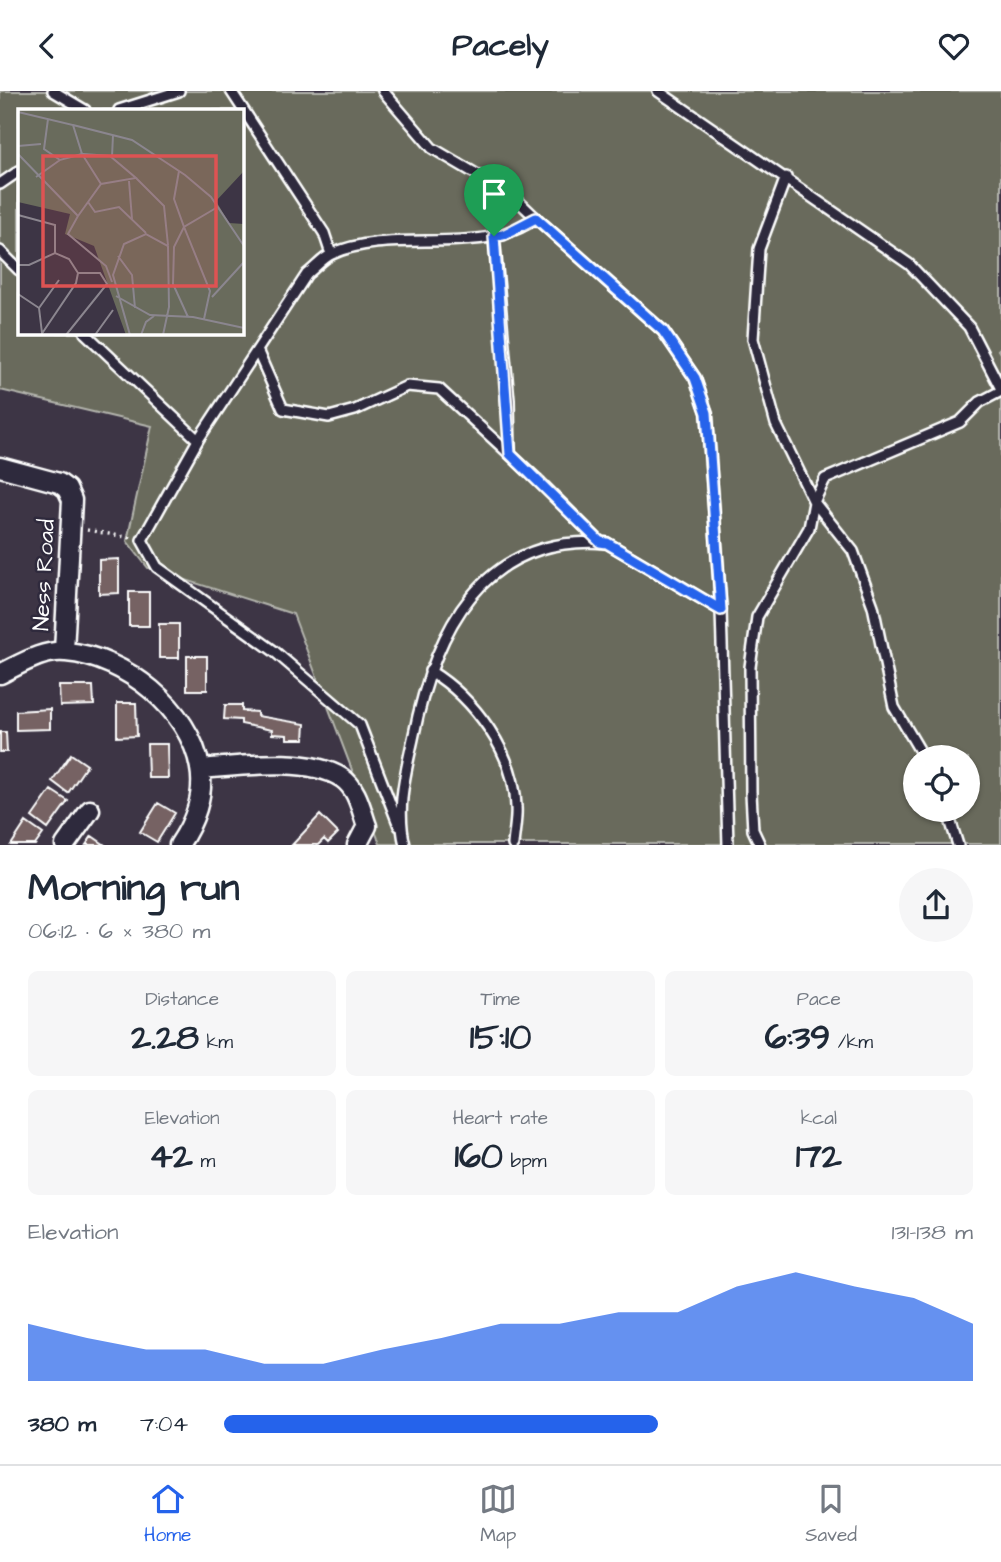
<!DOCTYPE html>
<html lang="en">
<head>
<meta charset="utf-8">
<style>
  body { margin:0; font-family:"Architects Daughter",sans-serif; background:#f6f6f7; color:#1f2937; height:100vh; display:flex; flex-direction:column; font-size:26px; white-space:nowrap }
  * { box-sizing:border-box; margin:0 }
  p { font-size:23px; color:#747a83 }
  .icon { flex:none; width:38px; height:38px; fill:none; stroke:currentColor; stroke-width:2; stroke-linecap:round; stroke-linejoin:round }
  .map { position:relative; height:754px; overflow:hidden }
  .side { display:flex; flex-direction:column; background:#fff; flex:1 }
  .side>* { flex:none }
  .tools { position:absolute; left:903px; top:654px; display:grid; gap:14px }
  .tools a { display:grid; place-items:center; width:77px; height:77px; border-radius:50%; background:#fff; box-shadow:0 2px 5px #0004; font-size:35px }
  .pin { position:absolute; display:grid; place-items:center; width:60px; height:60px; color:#fff; margin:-72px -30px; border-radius:50% 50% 50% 0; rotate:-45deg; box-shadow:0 0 7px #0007 }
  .pin .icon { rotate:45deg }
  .round { display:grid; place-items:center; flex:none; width:74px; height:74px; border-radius:37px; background:#f6f6f7 }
  .summary { display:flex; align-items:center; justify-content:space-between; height:119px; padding:0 28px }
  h1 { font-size:38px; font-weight:700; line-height:52px }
  .stats { display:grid; grid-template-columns:repeat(3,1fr); gap:10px; height:119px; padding:7px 28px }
  .stats div { display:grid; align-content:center; border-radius:10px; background:#f6f6f7; text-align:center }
  .stats b { font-size:35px; font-weight:700 }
  .stats small { font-size:19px; font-weight:400 }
  .stats p { font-size:19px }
  .chart { height:196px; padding:14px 28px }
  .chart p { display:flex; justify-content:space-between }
  .chart svg { width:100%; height:126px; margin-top:7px; fill:#2563eb; opacity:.7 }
  ul { padding:0 28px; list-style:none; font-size:23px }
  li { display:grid; grid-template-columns:112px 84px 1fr; align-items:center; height:52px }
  li i { height:18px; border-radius:9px; background:#2563eb }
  header { display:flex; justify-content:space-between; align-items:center; height:91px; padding:0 28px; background:#fff; font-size:32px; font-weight:700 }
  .menu { display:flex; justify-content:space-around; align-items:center; height:98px; border-top:2px solid #e0e1e3; background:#fff; font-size:19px; color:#747a83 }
  .menu a { display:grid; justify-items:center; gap:4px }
  .menu .current { color:#2563eb }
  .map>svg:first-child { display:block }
  .green { fill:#696b5c; stroke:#b4b5ae; stroke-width:2; fill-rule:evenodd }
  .building { fill:#766263; stroke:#fff; stroke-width:2 }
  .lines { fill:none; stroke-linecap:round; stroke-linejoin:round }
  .service-casing { stroke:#fff; stroke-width:14 }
  .minor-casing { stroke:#fff; stroke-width:23 }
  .path { stroke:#fff; stroke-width:3.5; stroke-dasharray:2 5; stroke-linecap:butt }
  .service { stroke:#2f2a3d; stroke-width:9 }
  .minor { stroke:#2f2a3d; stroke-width:18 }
  .route-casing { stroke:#fff; stroke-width:14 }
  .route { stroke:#2563eb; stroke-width:9 }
  .labels { text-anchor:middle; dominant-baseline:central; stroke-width:5; stroke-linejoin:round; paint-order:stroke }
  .street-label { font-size:23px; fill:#fff; stroke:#2f2a3d }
  .inset-road { fill:none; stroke:#8b868f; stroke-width:2 }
  .view { fill:#de5353; fill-opacity:0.15; stroke:#de5353; stroke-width:3.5 }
  .inset-edge { fill:none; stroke:#fff; stroke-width:3.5 }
</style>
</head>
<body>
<header><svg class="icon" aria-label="back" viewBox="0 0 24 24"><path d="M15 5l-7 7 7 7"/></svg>Pacely<svg class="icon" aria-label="heart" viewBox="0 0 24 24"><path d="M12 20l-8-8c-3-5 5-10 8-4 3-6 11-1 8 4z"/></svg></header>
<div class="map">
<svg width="1001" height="754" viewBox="0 0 1001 754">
  <rect width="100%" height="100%" fill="#3d3545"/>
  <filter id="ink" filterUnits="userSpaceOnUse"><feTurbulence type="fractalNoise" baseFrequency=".0143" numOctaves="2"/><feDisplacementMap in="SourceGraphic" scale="14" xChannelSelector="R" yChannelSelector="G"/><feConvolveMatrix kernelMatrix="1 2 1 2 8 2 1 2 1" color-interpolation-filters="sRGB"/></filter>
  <g filter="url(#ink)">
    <path class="green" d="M0 0H1001V256L998 259 1001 264V753H380L293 523 148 477 127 450 152 335 0 299ZM19 19H242V242H19ZM915 667H968V719H915Z"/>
    <path class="building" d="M119 468V502L99 503V469Z
      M129 501H149V535H129Z
      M159 533H179V567H159Z
      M187 565H207V599H187Z
      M59 595H93L94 614 60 615Z
      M117 612H136L137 645 117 646Z
      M225 614H242V620L257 621V625L305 633 304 648H287V644L272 643V639L241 633V629L224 628Z
      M50 618V638L16 639V620Z
      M0 641H6L7 661H0Z
      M147 653H167L168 687H148Z
      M71 663 87 674 68 702 52 690Z
      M51 699 68 710 48 738 32 726Z
      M158 712 175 722 157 751 140 741Z
      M320 724 338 742 328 752 324 748 318 754H292Z
      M26 731 43 743 35 754H11Z
      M92 745 105 754H86Z"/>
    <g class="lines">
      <defs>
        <path id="service" d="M53 0 85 19
          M231 0 324 142 331 163
          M658 0 909 173 969 236 1001 298
          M119 19 179 0
          M0 93 19 80
          M536 127 663 240 695 287 707 322 721 519
          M494 145 509 309 510 363
          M0 160 19 179
          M85 242 198 349 142 449 157 476 274 560 360 634 399 735
          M257 259 283 318 329 326 355 319 407 295 439 298 539 390 600 451
          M198 349 307 183C315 177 323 167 332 163 393 135 482 168 536 127L512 104 432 57 383 0
          M430 580C474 607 515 662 516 716 517 728 514 741 513 754
          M924 667 894 616 873 515 853 460 814 411 825 388 960 331 980 311 1001 300
          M947 719 958 754
          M405 754C396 718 405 684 413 648 434 541 481 442 607 452L721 519 728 754
          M760 754 753 739 751 702 750 576 757 526 809 437 814 411 776 333 753 248 759 158 786 86"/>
        <path id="minor" d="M0 376 59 392 67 398 72 409 64 560
          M0 583C19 574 44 558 66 561 125 566 190 618 200 677 205 704 194 732 179 754
          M200 678C240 675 308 665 342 687 358 698 361 719 367 735L357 754
          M65 754 90 719"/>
      </defs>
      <use href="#service" class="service-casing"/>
      <use href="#minor" class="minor-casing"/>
      <path class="path" d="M87 439 131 447"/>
      <use href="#service" class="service"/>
      <use href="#minor" class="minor"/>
    </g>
  </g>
  <g class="lines" filter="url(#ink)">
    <defs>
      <path id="route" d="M536 127 663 240 695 287 707 322 721 519 607 452 600 451 510 363 494 145 503 144Z"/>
    </defs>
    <use href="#route" class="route-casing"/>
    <use href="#route" class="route"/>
  </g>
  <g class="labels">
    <g class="street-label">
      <text transform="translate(44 484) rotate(-87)">Ness Road</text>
    </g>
  </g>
  <g transform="translate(18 18)">
    <rect width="226" height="226" fill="#3d3545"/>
    <path d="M0 0H226V62L198 92 211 114 226 115V226H108L76 137 47 125 52 105 0 93Z" fill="#696b5c"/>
    <path class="inset-road" d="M0 3 55 16 64 45 42 51 26 40 30 10M55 16 114 31 167 66 193 88 226 137M0 37 23 35M0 45 60 107 50 125 88 157 94 173M94 48 95 26M161 62 156 90 166 118 156 138 155 175 170 208M18 68 42 51M118 69 146 97 150 136M111 72 114 110M70 93 77 103 101 98 128 124M0 106 37 116V144M60 107 83 75 118 69 92 47 64 45 83 75M100 147 114 166 117 199M0 156H11L37 144 51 150 60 164M0 185 21 199 24 224M98 187 132 206 175 208 226 219M194 188 226 153M21 199 41 171M186 210 192 182 166 118 198 99M23 226 58 174 60 164M48 226 89 175 82 164H60M77 226 95 201M112 226 95 166 106 135 128 125 150 137 151 198 145 226M123 226 128 213 136 207"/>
    <path class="view" d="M25 47H198V177H25Z"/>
    <rect width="226" height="226" class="inset-edge"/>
  </g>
</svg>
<div class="tools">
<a><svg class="icon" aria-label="locate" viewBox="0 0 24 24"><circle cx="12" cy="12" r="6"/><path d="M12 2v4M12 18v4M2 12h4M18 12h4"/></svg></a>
</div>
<div class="pin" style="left:494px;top:145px;background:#1e9e55"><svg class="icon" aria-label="arrive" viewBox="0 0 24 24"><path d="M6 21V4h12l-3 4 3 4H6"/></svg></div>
</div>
<section class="side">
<div class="summary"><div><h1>Morning run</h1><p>06:12 · 6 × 380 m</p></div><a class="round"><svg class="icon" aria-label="share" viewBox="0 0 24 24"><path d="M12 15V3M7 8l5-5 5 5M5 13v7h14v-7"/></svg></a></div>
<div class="stats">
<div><p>Distance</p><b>2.28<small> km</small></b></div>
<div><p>Time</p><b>15:10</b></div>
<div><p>Pace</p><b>6:39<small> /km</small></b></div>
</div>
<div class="stats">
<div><p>Elevation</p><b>42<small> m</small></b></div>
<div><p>Heart rate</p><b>160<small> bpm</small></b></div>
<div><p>kcal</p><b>172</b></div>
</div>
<div class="chart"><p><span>Elevation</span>131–138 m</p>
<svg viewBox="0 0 160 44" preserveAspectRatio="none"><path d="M0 44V24L10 29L20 33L30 33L40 38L50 38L60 33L70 29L80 24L90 24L100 20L110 20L120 11L130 6L140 11L150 15L160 24V44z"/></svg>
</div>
<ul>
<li><b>380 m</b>7:04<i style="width:58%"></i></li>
</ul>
</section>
<nav class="menu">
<a class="current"><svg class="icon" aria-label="home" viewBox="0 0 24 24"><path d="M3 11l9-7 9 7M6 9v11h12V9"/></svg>Home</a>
<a><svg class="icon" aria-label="map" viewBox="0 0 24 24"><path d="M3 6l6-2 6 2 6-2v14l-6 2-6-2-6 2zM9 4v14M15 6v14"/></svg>Map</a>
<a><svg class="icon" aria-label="saved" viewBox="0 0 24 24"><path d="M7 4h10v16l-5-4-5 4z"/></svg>Saved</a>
</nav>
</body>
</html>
